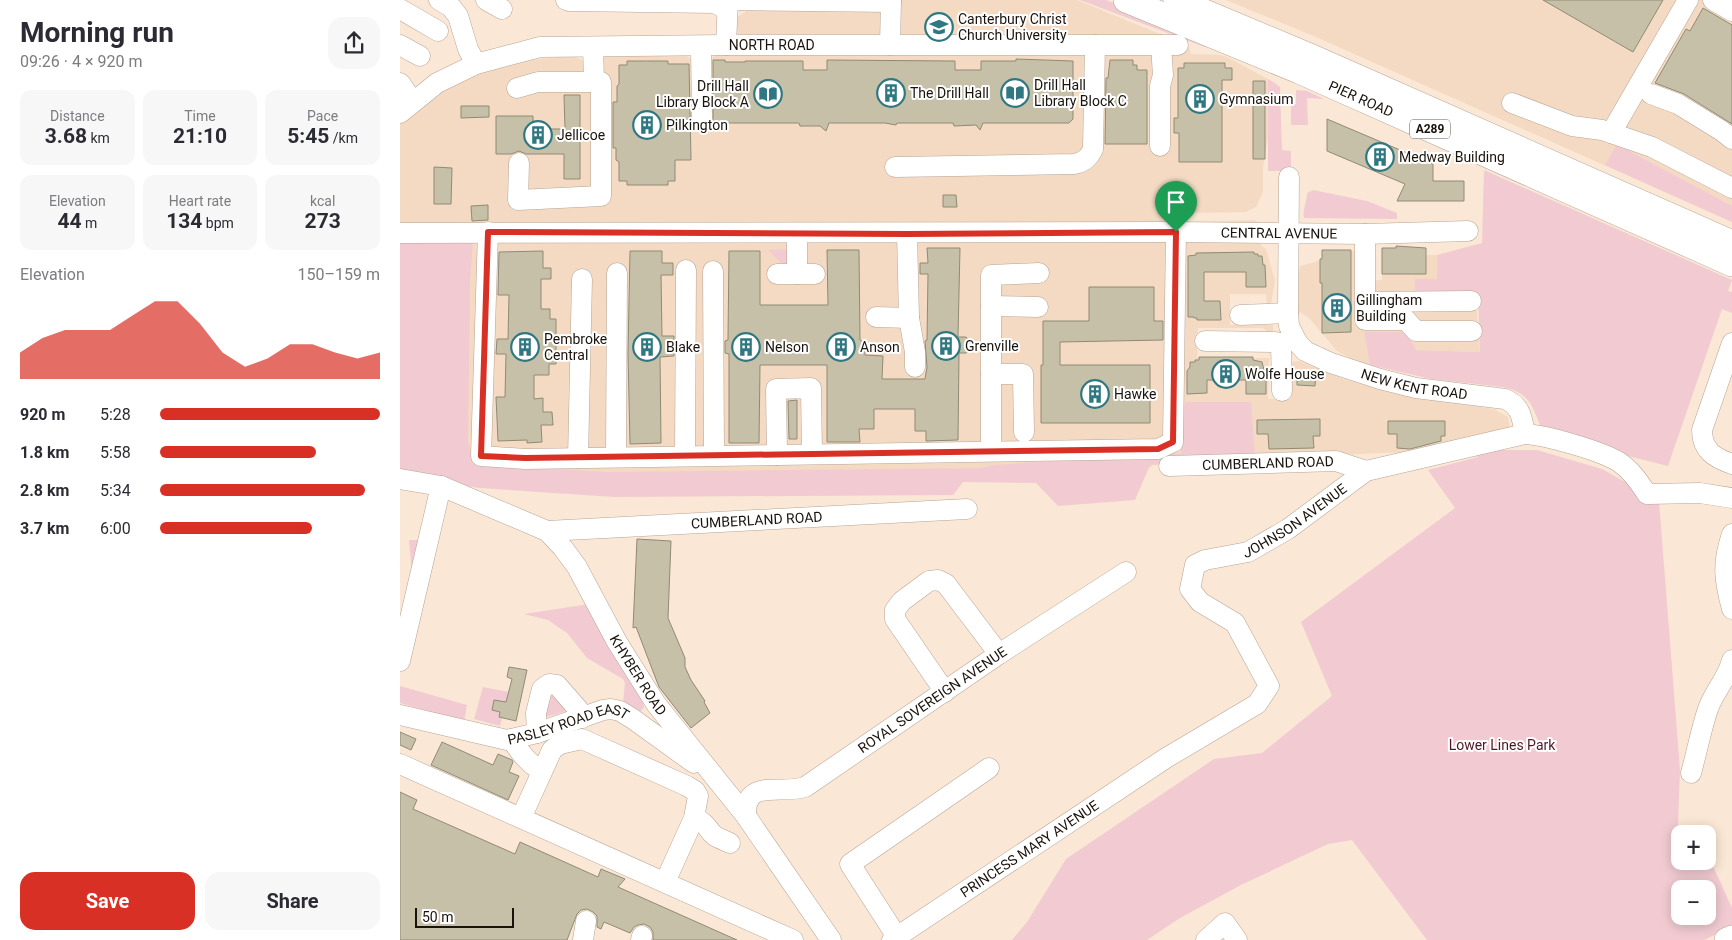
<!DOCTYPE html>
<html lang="en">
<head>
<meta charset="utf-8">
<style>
  body { margin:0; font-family:Roboto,sans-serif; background:#f7f7f7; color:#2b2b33; height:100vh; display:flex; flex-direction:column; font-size:19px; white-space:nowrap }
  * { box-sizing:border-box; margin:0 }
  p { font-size:16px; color:#7c7c81 }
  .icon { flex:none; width:28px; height:28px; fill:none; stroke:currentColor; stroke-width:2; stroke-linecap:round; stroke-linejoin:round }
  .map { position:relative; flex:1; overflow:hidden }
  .drawer { display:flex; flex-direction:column; background:#fff; width:400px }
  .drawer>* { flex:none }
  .buttons { position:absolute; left:1271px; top:825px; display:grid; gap:10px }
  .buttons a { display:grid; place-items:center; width:45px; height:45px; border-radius:10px; background:#fff; box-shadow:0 2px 12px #0003; font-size:25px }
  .scale { position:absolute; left:15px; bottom:12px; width:99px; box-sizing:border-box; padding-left:5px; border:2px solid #1a130d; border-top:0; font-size:14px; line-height:18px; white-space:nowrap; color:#1a130d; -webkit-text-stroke:4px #fff; paint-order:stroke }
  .pin { position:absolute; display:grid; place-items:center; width:42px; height:42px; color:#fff; margin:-51px -21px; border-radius:50% 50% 50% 0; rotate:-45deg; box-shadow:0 0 5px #0007 }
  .pin .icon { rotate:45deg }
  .round { display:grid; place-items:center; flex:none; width:52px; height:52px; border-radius:15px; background:#f7f7f7 }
  .head { display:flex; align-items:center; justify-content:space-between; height:85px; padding:0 20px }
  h1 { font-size:28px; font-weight:700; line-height:38px }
  .figures { display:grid; grid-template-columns:repeat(3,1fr); gap:8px; height:85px; padding:5px 20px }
  .figures div { display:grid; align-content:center; border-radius:12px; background:#f7f7f7; text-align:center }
  .figures b { font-size:21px; font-weight:700 }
  .figures small { font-size:14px; font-weight:400 }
  .figures p { font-size:14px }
  .chart { height:140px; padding:10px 20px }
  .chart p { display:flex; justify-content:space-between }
  .chart svg { width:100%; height:90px; margin-top:5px; fill:#d93025; opacity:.7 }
  .cta { display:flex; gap:10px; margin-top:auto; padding:10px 20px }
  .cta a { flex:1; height:58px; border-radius:15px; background:#d93025; color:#fff; font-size:20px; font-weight:700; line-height:58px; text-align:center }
  .cta a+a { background:#f7f7f7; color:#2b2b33 }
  ul { padding:0 20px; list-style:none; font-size:16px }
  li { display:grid; grid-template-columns:80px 60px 1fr; align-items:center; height:38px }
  li i { height:12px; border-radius:6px; background:#d93025 }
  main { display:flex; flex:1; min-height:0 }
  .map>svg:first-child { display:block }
  .built { fill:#f4dac3 }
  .green { fill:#f1cbd1; fill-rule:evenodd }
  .building { fill:#c7c0a9; stroke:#908a74 }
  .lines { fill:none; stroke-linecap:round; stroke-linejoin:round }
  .minor-casing { stroke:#b7a494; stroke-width:21 }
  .major-casing { stroke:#b7a494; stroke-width:26 }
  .minor { stroke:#fff; stroke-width:20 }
  .major { stroke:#fff; stroke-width:25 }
  .route-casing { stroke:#fff; stroke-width:10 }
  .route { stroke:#d93025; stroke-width:6 }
  .labels { text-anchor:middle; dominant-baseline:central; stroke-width:4; stroke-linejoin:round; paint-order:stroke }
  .shield { fill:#fff; stroke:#5f5a56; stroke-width:1 }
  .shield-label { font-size:12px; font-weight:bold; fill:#1a130d }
  .poi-label { font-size:14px; fill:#1a130d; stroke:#fff; text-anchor:start }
  .street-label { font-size:14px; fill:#1a130d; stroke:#fff }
  .park-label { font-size:14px; fill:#501626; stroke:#fff }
</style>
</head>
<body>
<main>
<section class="drawer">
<div class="head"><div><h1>Morning run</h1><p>09:26 · 4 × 920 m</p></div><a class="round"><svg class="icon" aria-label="share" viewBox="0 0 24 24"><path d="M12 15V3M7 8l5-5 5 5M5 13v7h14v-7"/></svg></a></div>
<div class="figures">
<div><p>Distance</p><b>3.68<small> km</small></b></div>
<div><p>Time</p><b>21:10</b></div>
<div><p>Pace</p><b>5:45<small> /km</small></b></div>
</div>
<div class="figures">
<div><p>Elevation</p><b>44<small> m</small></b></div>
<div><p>Heart rate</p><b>134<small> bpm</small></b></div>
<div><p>kcal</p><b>273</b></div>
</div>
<div class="chart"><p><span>Elevation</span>150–159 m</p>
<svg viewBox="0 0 160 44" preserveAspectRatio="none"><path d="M0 44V31L10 24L20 20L30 20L40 20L50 13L60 6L70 6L80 17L90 31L100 38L110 34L120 27L130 27L140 31L150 34L160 31V44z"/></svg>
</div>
<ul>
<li><b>920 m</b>5:28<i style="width:100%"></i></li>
<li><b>1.8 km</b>5:58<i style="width:71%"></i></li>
<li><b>2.8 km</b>5:34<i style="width:93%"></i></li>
<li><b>3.7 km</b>6:00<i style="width:69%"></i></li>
</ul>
<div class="cta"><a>Save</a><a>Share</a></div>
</section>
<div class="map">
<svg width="1332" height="940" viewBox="0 0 1332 940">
  <rect width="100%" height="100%" fill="#fbe7d5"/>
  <path class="built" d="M338 0H677L789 46 791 54 820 55 827 57 877 84 863 167V192L856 207 846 212 786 213V222L855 220 859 223 861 246 866 249 875 281 871 303 867 307 866 294H830V325H873V333L872 336 863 328H798L797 358H869L868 399H891V362L899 361 941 378 993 393 1094 409 1108 417 1110 430 1059 450 855 458 751 465 753 467 492 479 0 473V121L37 90 92 69 125 61 171 55 182 60 198 62 201 58 207 56H287L299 67 313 57 318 55 650 54 646 35 335 34V18L347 11Z
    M826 0H1332V222L916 37Z
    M961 249V281L982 280V255H1037V279L1076 300 1080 352 1016 350 964 332 970 365 954 360 937 351 909 318 893 308 900 266Z"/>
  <path class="green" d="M680 0H706L781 30 807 45 805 47Z
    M868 79 880 87 882 150 891 151V171H868Z
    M896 90 907 91 924 99 907 98 908 125H891V105L896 104Z
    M1218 143 1229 151 1332 206V222L1205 165Z
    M1084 170 1332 280 1328 291 1332 292V313L1322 309 1268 466 1184 445 1143 428 1140 425C1131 402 1128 393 1103 387L1031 379 970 365 964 332H1006L1016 350 1080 352 1078 296 1015 295V279H1037V255L1082 243Z
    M913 190 967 201 997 213V219L904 218C902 213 907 200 907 193Z
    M0 240H73L70 282 68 442 73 464 207 472 581 468 594 465 781 453 782 419 785 402H851L855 458 750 465 735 500 658 506 636 483 563 482 553 495 214 497 80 488 0 477Z
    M394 249 393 264 381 263 368 250Z
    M1059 450H1137L1202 469 1259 501 1280 770 1278 826 1282 834H1280V861H1308V855L1332 908V927L1304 940H1027L952 840 928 844 841 885 780 918 747 940H612L627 922 666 859 814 759 862 753 932 696 901 622 1055 508 1028 470 1078 457ZM1280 889H1308V916H1280Z
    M9 540H24L12 574Z
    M189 604 243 702 244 707 240 712 237 711 223 703 225 683 223 679 187 658 167 633 158 627 148 620 124 614Z
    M0 686 67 705 64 721 0 703Z
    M83 687 109 692 107 702H102L99 717 102 718 100 726 74 719Z
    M148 690 170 710 143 718Z"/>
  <path class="building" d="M1143 0H1263L1233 52Z
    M1303 8 1332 25V124L1284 94 1255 83 1286 29 1290 31Z
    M616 59 673 61V119L669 123H583L580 130 576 125 554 126 553 123H497L496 125 485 123H429L426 131 420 126H400L399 123H313V60H325V62H345V61H403V70H427V60L555 61V70H581V61H616Z
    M710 60H733V65H737V70H747V144H705L706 78H708Z
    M227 61H268V64H289L291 160H275V181H268V185H227V181H219V162L216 160V148H213V102H217V86L219 84V65H227Z
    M784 63H825V68H832V80H822V162H779V133H774V118H778V68H784Z
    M853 81H865V159H853Z
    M164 95H180V179H164V154H126L119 151 111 154H96V116H133V129H165Z
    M61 106H89V117L61 118Z
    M927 119 1033 164V181H1064V201H997L1005 184 927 151Z
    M34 167 52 168 51 204H34Z
    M543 195H556L557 207H543Z
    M88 205V220L72 221 71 206Z
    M996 246 1026 248V274H982V248H996Z
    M527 248H560L558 337H566L571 342V349L566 353H559L558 440 526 441V431H515V409H474V429H459L460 442H427V365H360L359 443H329V354L325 353V341L328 340 329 251H360V305H428L427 250H459L460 340 465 342V355L483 356 482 379H525L527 367 525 341 527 340 528 274H520V263H528Z
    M922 250H951V332L922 333V283H920V259H922Z
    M143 251V268H151V279H141V309H150V319H156V364H149V375H134V399L143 398V412H152L153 425H141L142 442 127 443V440L98 441 96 397H105L106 354H96L97 339H108L109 295H98L99 252Z
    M230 251H262V263H273V275H261L262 336H274V356L260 357 261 443 230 444 228 354Z
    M854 252V254H858V256H862L863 265H865L866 287H846V272H804V301H820L821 320H797V318H794V317H788V256L796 255V253Z
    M689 287H754V321H763V340L660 342V365H750V423H641V365H643V321H689Z
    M799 357H853V360L862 362 864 370H866V394H846V380H807V393L787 394V371L790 367V362H795V360H799Z
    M897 371H916L915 386 897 385Z
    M397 400V439H389L388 401Z
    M920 419V436H913L914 448 869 449 868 434H857V420Z
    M988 421H1045V436H1041V441L1010 449 997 448V434H988Z
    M237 539 271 541 268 618 285 658V667L291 680 305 701 304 702 310 713 291 728 259 687 236 627 233 628Z
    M109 667 127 670 116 721 99 717 100 712 92 710 94 700 106 702 112 679 107 677Z
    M0 732 16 739 11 750 0 745Z
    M42 742 93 765 98 754 112 760 113 762 109 772 119 776 108 800 31 765Z
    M0 792 17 800 13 809 115 854 120 842 198 877 201 869 225 879 218 887 337 940H253V932L250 927 244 924 238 925 234 927 230 933 204 922 201 929 197 927V916L193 912 187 909 181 910 177 914 167 940H0Z"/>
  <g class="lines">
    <defs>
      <g id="minor">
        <path d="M39 0 51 7 58 16 68 49 76 64"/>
        <path d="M86 0 102 9"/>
        <path d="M166 0 169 1 315 3 327 10"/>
        <path d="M328 0 491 2"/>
        <path d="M1288 0 1211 133 1252 147 1332 188"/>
        <path d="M1313 0 1332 11"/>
        <path d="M0 9 38 31"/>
        <path d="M0 45 20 56"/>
        <path d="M326 45 328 0"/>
        <path d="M490 45 491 0"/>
        <path d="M761 45H778"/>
        <path d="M301 46 302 118"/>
        <path d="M193 47 194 82"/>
        <path d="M0 83 13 102"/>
        <path d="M117 88 138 82H201V196L118 200 119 163"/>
        <path d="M1251 94 1278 104 1322 131 1332 139"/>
        <path d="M1112 103 1172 126 1202 130 1211 133"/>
        <path id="s1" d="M0 113 37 83 76 64 140 47 326 45H761L763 75 760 86V146"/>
        <path d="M495 167 674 164C684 162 689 158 693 149L695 45"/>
        <path id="s2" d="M889 177 888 313 889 326 897 342 905 351 931 363 980 379 1016 388 1105 399C1121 406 1122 418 1125 434"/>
        <path d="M88 232 81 456 125 459 758 449 773 442 776 232"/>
        <path id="s3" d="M0 233 776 232 965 234 1068 231"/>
        <path d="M397 233V274"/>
        <path d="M965 234V320H1006L1016 331H1072"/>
        <path d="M313 271 314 455"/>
        <path d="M377 274H415"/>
        <path d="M965 302 1071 301"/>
        <path d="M591 306 638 307"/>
        <path d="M840 315 888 313"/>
        <path d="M476 317 509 318 507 233"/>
        <path d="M509 318 515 352V367"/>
        <path d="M805 341 875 342 881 343"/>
        <path d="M881 343 882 391"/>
        <path d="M1332 343 1302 430C1302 451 1315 458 1332 464"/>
        <path d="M591 374H623L624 432"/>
        <path d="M591 451V275L639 273"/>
        <path d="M377 455 376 389 411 388 412 454"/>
        <path d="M285 456 286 270"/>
        <path d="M216 457 217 273"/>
        <path d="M178 458 182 279"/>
        <path id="s4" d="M769 466 936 461 966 471"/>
        <path id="s5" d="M0 479 41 486 147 531 163 548 177 567 217 642 256 704 346 816 431 940"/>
        <path id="s6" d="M147 531 567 509"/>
        <path d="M1332 534C1322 564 1324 579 1332 609"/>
        <path d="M0 661 41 486"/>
        <path d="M545 692 495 619V610L502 601 529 581 538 580 546 584 599 654"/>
        <path id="s7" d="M0 715 107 740 137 733 203 710 211 709 220 711 233 719 294 763"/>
        <path d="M137 733 136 713 142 689 149 684 157 685 178 709 182 718"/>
        <path d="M112 739C118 751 130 765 142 771"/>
        <path d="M0 764 393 940"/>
        <path d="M1291 773C1297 752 1301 729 1308 709 1314 691 1328 678 1332 660"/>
        <path id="s8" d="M346 816C344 777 383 795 405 787L599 654 726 572"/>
        <path d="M121 818 152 750 160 744 182 739 287 786 295 791 298 796 294 818 265 882"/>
        <path d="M294 818C308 823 307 830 315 836 320 839 326 841 330 843"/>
        <path d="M497 937 450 864 589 768"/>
        <path d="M183 940 186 921"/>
        <path d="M241 940 242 936"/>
        <path id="s9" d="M492 940 766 758 857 704 869 686 835 623 800 602 790 589 795 565 805 560 848 552 888 529 966 471 1125 434C1146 435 1201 451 1219 462 1231 470 1239 482 1247 494L1300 493 1332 498"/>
        <path d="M806 940 825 923 837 940"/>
      </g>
      <g id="major">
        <path id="s10" d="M726 0 899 71 1332 264"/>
        <path d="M776 0 912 57 1332 243"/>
        <path d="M1327 940 1332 938"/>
      </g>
    </defs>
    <use href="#minor" class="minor-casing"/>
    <use href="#major" class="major-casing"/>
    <use href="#minor" class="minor"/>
    <use href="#major" class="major"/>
  </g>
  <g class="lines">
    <defs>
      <path id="route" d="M88 232 507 234 776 232 773 442 758 449 125 458 81 456Z"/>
    </defs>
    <use href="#route" class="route-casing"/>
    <use href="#route" class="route"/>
  </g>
  <defs>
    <symbol id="university-ring" viewBox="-11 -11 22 22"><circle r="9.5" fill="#fff" stroke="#307881" stroke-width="1.5"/><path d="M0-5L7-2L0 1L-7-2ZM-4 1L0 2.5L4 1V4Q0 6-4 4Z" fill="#307881"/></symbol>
    <symbol id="building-ring" viewBox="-11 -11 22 22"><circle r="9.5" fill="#fff" stroke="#307881" stroke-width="1.5"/><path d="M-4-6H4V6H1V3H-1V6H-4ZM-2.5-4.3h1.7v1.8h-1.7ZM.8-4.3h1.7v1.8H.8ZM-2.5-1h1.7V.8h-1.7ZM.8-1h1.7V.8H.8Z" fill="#307881"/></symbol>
    <symbol id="library-ring" viewBox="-11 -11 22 22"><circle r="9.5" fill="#fff" stroke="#307881" stroke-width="1.5"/><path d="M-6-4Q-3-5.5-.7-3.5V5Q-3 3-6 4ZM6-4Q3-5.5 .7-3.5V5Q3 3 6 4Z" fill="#307881"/></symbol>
  </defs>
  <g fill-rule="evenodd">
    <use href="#university-ring" x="523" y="11" width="32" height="32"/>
    <use href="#building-ring" x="475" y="77" width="32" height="32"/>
    <use href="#library-ring" x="599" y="77" width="32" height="32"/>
    <use href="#library-ring" x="352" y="78" width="32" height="32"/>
    <use href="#building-ring" x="784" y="83" width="32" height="32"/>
    <use href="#building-ring" x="231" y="109" width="32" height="32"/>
    <use href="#building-ring" x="122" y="119" width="32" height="32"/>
    <use href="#building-ring" x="964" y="141" width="32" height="32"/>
    <use href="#building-ring" x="921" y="292" width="32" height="32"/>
    <use href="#building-ring" x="530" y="330" width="32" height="32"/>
    <use href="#building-ring" x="109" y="331" width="32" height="32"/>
    <use href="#building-ring" x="231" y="331" width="32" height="32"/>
    <use href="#building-ring" x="330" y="331" width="32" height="32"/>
    <use href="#building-ring" x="425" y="331" width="32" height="32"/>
    <use href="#building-ring" x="810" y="358" width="32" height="32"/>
    <use href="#building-ring" x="679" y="378" width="32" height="32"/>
  </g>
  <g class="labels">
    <rect class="shield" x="1010" y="119.5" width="40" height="19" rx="4"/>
    <g class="shield-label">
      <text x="1030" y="129">A289</text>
    </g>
    <g class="poi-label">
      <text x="558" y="19">Canterbury Christ<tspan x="558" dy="16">Church University</tspan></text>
      <text x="634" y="85">Drill Hall<tspan x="634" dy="16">Library Block C</tspan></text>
      <text x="349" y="86" text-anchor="end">Drill Hall<tspan x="349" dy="16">Library Block A</tspan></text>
      <text x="510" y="93">The Drill Hall</text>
      <text x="819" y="99">Gymnasium</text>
      <text x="266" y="125">Pilkington</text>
      <text x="157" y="135">Jellicoe</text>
      <text x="999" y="157">Medway Building</text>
      <text x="956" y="300">Gillingham<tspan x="956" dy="16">Building</tspan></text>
      <text x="144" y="339">Pembroke<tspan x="144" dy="16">Central</tspan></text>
      <text x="565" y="346">Grenville</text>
      <text x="266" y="347">Blake</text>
      <text x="365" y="347">Nelson</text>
      <text x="460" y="347">Anson</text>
      <text x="845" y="374">Wolfe House</text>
      <text x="714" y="394">Hawke</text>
    </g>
    <g class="street-label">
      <text stroke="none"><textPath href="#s1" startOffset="389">NORTH ROAD</textPath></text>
      <text stroke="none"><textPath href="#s10" startOffset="255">PIER ROAD</textPath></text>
      <text stroke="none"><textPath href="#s3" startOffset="879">CENTRAL AVENUE</textPath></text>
      <text stroke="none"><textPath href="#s2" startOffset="294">NEW KENT ROAD</textPath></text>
      <text stroke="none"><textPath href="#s4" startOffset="99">CUMBERLAND ROAD</textPath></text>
      <text stroke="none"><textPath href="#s9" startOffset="721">JOHNSON AVENUE</textPath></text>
      <text stroke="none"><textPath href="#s6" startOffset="210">CUMBERLAND ROAD</textPath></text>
      <text stroke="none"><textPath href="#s5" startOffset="328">KHYBER ROAD</textPath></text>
      <text stroke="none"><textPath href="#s8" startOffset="231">ROYAL SOVEREIGN AVENUE</textPath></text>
      <text stroke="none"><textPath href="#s7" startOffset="174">PASLEY ROAD EAST</textPath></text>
      <text stroke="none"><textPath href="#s9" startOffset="165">PRINCESS MARY AVENUE</textPath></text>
    </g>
    <g class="park-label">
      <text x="1102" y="745">Lower Lines Park</text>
    </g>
  </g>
</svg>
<div class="buttons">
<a>+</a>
<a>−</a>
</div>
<div class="scale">50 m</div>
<div class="pin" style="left:776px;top:232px;background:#1e9e55"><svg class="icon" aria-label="arrive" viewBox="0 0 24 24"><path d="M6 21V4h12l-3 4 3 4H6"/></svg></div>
</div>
</main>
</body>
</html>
